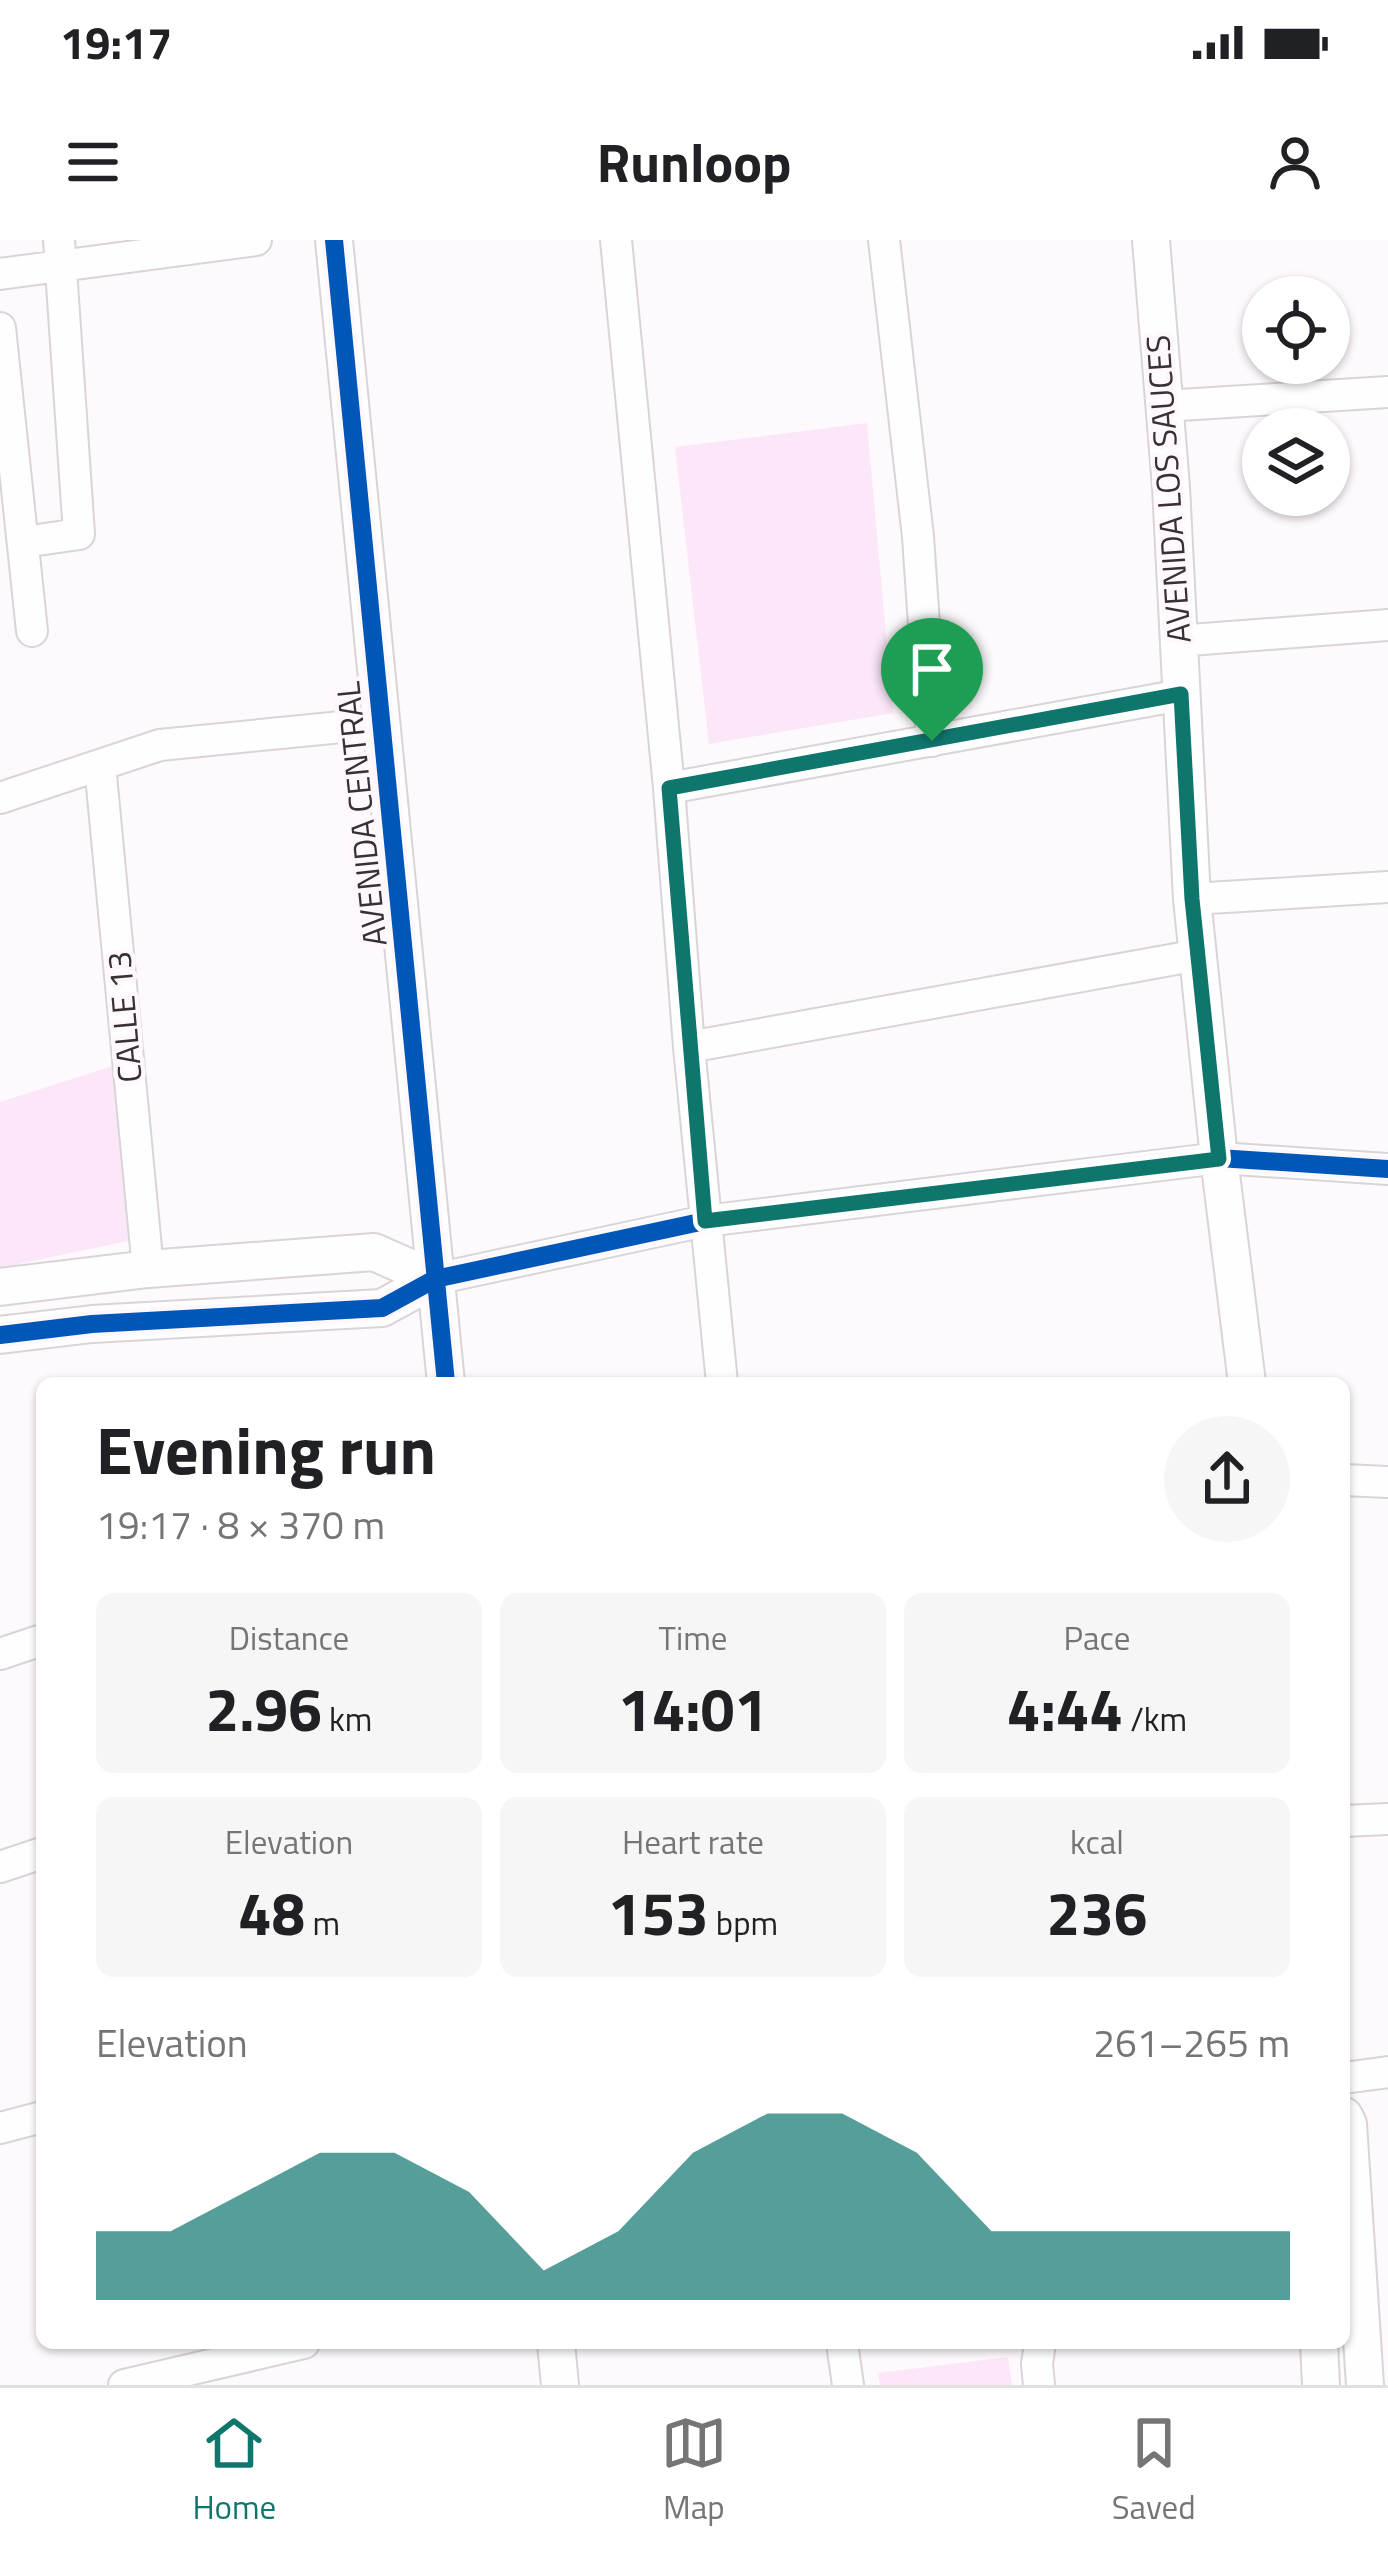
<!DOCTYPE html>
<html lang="en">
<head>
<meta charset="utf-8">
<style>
  body { margin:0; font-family:"Titillium Web",sans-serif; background:#f6f6f6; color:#202124; height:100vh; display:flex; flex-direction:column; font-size:45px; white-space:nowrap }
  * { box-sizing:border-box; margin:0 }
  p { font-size:39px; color:#757577 }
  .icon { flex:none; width:66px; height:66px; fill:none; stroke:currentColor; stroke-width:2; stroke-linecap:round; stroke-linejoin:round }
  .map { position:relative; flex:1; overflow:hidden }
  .details { position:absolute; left:36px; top:1137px; width:1314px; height:972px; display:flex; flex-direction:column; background:#fff; border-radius:18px; box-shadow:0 3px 9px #0004 }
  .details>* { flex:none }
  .tools { position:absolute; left:1242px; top:36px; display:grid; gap:24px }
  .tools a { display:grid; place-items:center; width:108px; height:108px; border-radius:50%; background:#fff; box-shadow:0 3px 9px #0004; font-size:60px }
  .pin { position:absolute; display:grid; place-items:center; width:102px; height:102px; color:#fff; margin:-123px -51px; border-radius:50% 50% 50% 0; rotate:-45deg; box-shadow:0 0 12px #0007 }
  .pin .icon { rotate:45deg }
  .round { display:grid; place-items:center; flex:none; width:126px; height:126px; border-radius:63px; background:#f6f6f6 }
  .summary { display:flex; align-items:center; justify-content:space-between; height:204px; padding:0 60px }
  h1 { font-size:66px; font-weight:700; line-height:90px }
  .figures { display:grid; grid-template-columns:repeat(3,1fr); gap:18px; height:204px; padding:12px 60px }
  .figures div { display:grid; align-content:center; border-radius:18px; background:#f6f6f6; text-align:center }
  .figures b { font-size:60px; font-weight:700 }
  .figures small { font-size:33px; font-weight:400 }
  .figures p { font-size:33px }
  .chart { height:336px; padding:24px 60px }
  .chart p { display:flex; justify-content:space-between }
  .chart svg { width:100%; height:216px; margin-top:12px; fill:#0f766e; opacity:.7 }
  .status { display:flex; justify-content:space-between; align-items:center; height:84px; padding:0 60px; background:#fff; direction:ltr }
  .status svg { height:33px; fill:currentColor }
  header { display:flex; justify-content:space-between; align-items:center; height:156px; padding:0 60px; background:#fff; font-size:54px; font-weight:700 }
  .tab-bar { display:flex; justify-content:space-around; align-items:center; height:168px; border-top:3px solid #e0e0e0; background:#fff; font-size:33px; color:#757577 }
  .tab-bar a { display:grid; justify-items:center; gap:6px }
  .tab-bar .active { color:#0f766e }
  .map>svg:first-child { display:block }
  .green { fill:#fce7f9 }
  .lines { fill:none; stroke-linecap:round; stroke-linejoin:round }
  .minor-casing { stroke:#d9d4d8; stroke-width:34 }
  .tertiary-casing { stroke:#d9d4d8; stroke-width:40 }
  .minor { stroke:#fffeff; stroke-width:30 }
  .tertiary { stroke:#fffeff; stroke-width:36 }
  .cycleway-casing { stroke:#fef8fd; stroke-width:26 }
  .cycleway { stroke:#0057b8; stroke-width:18 }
  .route-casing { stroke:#fff; stroke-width:24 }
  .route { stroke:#0f766e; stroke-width:15 }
  .labels { text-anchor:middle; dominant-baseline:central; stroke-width:9; stroke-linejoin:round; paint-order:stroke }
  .street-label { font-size:33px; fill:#373136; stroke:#fef8fd }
</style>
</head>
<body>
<div class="status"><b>19:17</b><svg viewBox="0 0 49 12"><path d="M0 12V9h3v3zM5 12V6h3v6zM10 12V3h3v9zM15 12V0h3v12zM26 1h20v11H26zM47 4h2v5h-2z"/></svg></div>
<header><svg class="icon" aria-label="menu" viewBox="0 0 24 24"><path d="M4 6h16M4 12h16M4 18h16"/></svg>Runloop<svg class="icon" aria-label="person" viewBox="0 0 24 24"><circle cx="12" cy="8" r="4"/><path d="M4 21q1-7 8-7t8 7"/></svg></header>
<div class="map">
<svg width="1388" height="2145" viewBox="0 0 1388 2145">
  <rect width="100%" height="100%" fill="#fdf9fc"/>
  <path class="green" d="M867 183 893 473 709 504 675 207Z
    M119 824 132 1000 0 1028V862Z
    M1008 2117 1012 2145H880L878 2133Z"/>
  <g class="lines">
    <defs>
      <path id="minor" d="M616 0 669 548 689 807 722 1143
        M884 0 918 297 932 501
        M0 34 256 0
        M0 88 32 391
        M1164 166 1388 152
        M24 302 79 294 59 0
        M1177 401 1388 385
        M100 525 148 1029
        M669 548 1181 455
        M0 558 160 505 382 483
        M1192 659 1388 647
        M689 807 1198 715
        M435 1039 705 981 1219 918 1388 929
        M1344 1240 1388 1242
        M0 1414 42 1400
        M1344 1581 1388 1579
        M0 1627 42 1613
        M1344 1838 1388 1832
        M0 1888 42 1877
        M842 2103 848 2145
        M124 2145 304 2103
        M1039 2145 1037 2124 1040 2103"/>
      <path id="tertiary" d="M334 0 446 1143
        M1151 0 1171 247 1192 659 1219 918 1247 1143
        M0 1047 148 1029 374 1012 435 1039
        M0 1095 92 1084 382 1068 435 1039
        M1344 1876 1348 1884 1365 2145
        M556 2103 560 2145
        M1319 2103 1321 2145"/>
    </defs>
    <use href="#minor" class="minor-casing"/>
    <use href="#tertiary" class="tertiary-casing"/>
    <use href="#minor" class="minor"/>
    <use href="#tertiary" class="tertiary"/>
    <defs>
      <path id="cycleway" d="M334 0 446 1143
        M0 1095 92 1084 382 1068 435 1039 705 981 1219 918 1388 929"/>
    </defs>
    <use href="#cycleway" class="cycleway-casing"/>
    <use href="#cycleway" class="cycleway"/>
  </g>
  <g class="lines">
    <defs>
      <path id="route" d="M1181 454 1192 659 1219 919 705 981 669 548Z"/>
    </defs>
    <use href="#route" class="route-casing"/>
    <use href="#route" class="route"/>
  </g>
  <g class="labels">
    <g class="street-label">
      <text transform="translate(1168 249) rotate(-94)">AVENIDA LOS SAUCES</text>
      <text transform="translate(361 574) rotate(-96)">AVENIDA CENTRAL</text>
      <text transform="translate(124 777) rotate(-95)">CALLE 13</text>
    </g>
  </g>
</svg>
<div class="tools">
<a><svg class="icon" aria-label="locate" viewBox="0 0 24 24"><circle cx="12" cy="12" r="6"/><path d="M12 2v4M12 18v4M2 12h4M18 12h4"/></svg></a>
<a><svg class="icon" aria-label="layers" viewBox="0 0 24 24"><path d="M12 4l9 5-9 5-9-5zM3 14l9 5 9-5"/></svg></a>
</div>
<div class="pin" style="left:932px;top:501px;background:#1e9e55"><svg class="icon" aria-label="arrive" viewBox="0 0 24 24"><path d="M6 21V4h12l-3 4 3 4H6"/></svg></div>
<section class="details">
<div class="summary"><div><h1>Evening run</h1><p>19:17 · 8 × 370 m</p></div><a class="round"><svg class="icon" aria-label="share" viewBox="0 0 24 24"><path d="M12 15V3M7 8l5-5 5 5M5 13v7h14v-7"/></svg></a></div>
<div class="figures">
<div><p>Distance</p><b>2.96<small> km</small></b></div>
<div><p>Time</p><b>14:01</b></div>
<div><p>Pace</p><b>4:44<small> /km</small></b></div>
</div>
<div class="figures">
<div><p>Elevation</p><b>48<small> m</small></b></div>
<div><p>Heart rate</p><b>153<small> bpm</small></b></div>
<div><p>kcal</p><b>236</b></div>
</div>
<div class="chart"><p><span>Elevation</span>261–265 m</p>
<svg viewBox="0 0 160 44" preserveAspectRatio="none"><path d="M0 44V30L10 30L20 22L30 14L40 14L50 22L60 38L70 30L80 14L90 6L100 6L110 14L120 30L130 30L140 30L150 30L160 30V44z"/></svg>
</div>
</section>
</div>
<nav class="tab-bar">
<a class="active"><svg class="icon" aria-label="home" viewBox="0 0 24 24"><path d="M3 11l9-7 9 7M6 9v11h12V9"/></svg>Home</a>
<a><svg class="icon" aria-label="map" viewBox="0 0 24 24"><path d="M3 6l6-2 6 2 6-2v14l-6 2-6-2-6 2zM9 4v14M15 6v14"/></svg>Map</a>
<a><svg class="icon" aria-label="saved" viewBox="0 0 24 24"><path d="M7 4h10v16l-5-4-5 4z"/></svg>Saved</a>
</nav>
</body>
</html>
